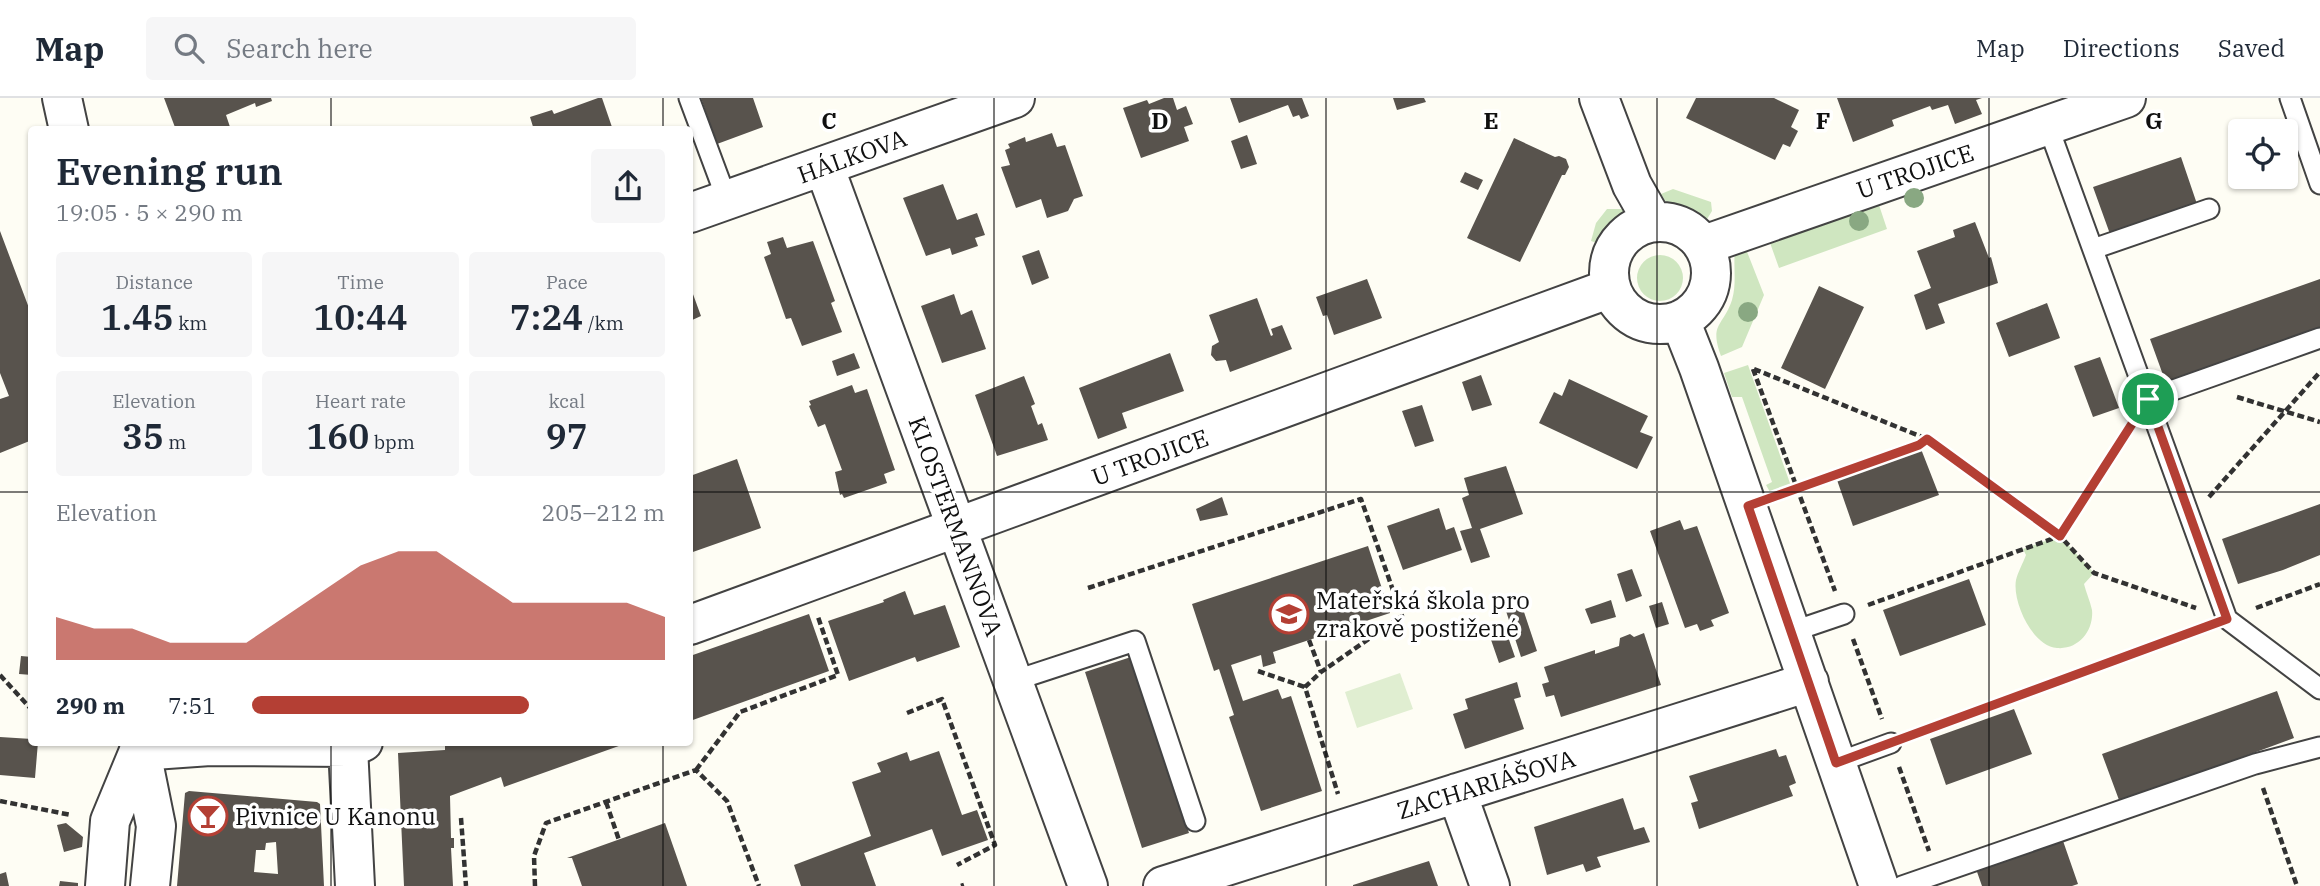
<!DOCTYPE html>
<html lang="en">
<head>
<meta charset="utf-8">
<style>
  body { margin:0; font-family:"IBM Plex Serif",serif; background:#f6f6f7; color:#1f2937; height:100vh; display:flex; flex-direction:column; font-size:26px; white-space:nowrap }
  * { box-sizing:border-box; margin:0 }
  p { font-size:23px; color:#747a83 }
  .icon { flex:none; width:38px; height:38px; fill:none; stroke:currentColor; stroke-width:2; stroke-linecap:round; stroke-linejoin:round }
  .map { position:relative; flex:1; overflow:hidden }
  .panel { position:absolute; left:28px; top:28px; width:665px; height:620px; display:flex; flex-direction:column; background:#fff; border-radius:7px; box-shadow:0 2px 5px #0004 }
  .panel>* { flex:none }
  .buttons { position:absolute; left:2228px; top:21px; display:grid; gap:14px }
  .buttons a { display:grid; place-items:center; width:70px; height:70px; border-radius:7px; background:#fff; box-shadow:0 2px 5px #0004; font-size:35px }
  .pin { position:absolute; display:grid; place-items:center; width:60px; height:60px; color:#fff; margin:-30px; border:4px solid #fff; border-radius:50%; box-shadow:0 2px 7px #0007 }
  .round { display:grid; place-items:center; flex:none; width:74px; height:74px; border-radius:7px; background:#f6f6f7 }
  .overview { display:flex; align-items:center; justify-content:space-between; height:119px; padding:0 28px }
  h1 { font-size:38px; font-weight:600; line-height:52px }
  .figures { display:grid; grid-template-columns:repeat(3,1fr); gap:10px; height:119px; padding:7px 28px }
  .figures div { display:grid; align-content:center; border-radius:7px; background:#f6f6f7; text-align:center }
  .figures b { font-size:35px; font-weight:600 }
  .figures small { font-size:19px; font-weight:400 }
  .figures p { font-size:19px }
  .chart { height:196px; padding:14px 28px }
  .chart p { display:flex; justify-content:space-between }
  .chart svg { width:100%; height:126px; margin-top:7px; fill:#b43f34; opacity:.7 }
  ul { padding:0 28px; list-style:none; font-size:23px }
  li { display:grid; grid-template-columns:112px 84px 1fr; align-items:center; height:52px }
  li i { height:18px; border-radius:9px; background:#b43f34 }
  header { display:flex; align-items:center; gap:42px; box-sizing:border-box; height:98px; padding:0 35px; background:#fff; border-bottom:2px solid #e0e1e3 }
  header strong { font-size:33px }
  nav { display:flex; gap:38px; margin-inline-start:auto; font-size:24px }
  .search { width:490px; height:63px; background:#f6f6f7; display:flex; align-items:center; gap:18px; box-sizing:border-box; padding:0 24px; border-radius:7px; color:#747a83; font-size:26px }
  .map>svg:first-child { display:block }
  .green { fill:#cfe6c0 }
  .pitch { fill:#e0eed1 }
  .building { fill:#58534d; fill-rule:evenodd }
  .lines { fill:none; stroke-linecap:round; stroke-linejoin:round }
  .service-casing { stroke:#434343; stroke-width:23 }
  .minor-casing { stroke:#434343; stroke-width:42 }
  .tertiary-casing { stroke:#434343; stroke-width:42 }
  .path { stroke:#323232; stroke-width:4.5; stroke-dasharray:7 3.5; stroke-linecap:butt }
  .service { stroke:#fff; stroke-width:19 }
  .minor { stroke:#fff; stroke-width:38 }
  .tertiary { stroke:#fff; stroke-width:38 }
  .tree { fill:#89a882 }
  .route-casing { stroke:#fff; stroke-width:14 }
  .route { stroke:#b43f34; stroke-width:9 }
  .grid { fill:none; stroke:#101010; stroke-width:2; stroke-opacity:0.55 }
  .labels { text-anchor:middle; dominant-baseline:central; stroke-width:7; stroke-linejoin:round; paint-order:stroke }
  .street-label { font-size:24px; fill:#101010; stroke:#fff }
  .poi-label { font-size:24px; fill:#101010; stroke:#fff; text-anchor:start }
  .grid-label { font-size:23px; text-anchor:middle; font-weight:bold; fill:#101010; stroke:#fff; stroke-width:7; stroke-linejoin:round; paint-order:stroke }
</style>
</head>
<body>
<header>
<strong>Map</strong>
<div class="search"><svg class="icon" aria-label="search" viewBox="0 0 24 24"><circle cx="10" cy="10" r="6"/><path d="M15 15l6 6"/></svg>Search here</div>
<nav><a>Map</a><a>Directions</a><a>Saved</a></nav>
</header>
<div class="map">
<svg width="2320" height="788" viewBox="0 0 2320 788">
  <rect width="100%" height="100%" fill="#fefdf4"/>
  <path class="green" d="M1673 91 1711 104 1712 113 1704 126C1686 121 1670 113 1661 96Z
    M1878 104 1887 131 1779 170 1769 142Z
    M1607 111H1623C1624 122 1617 146 1603 146 1599 146 1595 144 1591 143L1596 125Z
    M1744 146 1764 197 1742 249 1721 258C1709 225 1723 229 1732 202 1737 185 1733 168 1735 152Z
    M1637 180a23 23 0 1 1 46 0a23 23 0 1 1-46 0Z
    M1748 267 1791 388 1775 394H1770L1766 387 1772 384 1742 299H1732L1724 275Z
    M2060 438 2094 475 2084 486C2086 494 2090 503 2092 512 2094 532 2079 552 2057 550 2033 549 2012 504 2016 482 2018 474 2023 465 2026 457L2023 451Z"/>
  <path class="pitch" d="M1400 575 1413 611 1357 630 1345 594Z"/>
  <path class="building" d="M164 0H271L272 3 256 9 255 5 226 17 230 29 237 28 241 32H176Z
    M598 0H602L613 32H534L530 19 552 12 554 16Z
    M701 0H753L763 29 717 46Z
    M1164 0H1173L1177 12 1186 8 1193 26 1184 29 1189 43 1141 60 1123 10 1147 2 1149 6Z
    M1230 0H1302L1309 18 1301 21 1299 17 1293 19 1288 7 1239 25Z
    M1393 0H1424L1426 4 1397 12Z
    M1696 0H1774L1799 12 1791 29 1798 33 1790 49 1783 46 1775 62 1686 20Z
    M1837 0H1982L1976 2 1982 16 1955 26 1948 7 1932 12 1930 8 1892 22 1894 28 1853 44Z
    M1052 35 1057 49 1065 47 1083 98 1074 101 1068 113 1047 120 1041 101 1016 110 1001 69 1010 67 1005 52 1010 50 1008 46 1025 39 1026 44Z
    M1247 37 1257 66 1241 71 1231 43Z
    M1514 40 1555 59 1559 58 1566 61 1569 69 1565 77H1562L1520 164 1467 140Z
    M2181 59 2197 106 2110 136 2093 89Z
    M1465 74 1483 82 1478 92 1460 84Z
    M943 86 957 122 977 115 985 137 975 140 978 148 952 157 950 150 926 158 903 100Z
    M1975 124 1989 160 1991 159 1998 185 1938 206 1945 225 1926 232 1914 197 1931 190 1917 153 1955 139 1953 132Z
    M0 133 32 218V342L0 355V301L9 298 0 275Z
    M783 139 787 150 813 143 835 203 831 205 842 234 802 248 791 220 786 221 764 159 771 156 767 144Z
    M1039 152 1049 180 1032 187 1022 158Z
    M1367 181 1382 220 1334 237 1327 217 1323 218 1316 199Z
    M2320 181V232L2167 288 2150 241Z
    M690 188 701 218 690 223Z
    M1819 188 1864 209 1825 291 1781 270Z
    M954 196 961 217 972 212 986 251 942 265 921 208Z
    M1257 200 1271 238 1273 237 1271 231 1282 227 1292 251 1230 274 1226 262 1216 263 1211 257 1212 248 1219 244 1209 217Z
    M2047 205 2060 240 2009 259 1996 225Z
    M854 255 860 270 837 278 832 263Z
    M1170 255 1184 293 1122 315 1127 330 1098 341 1079 290Z
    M2100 259 2119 310 2093 319 2074 268Z
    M1481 277 1492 307 1472 313 1462 284Z
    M1024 278 1035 306 1031 308 1038 327 1042 325 1048 342 997 358 975 297Z
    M1569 281 1648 318 1640 334 1653 339 1637 371 1539 325 1554 294 1562 298Z
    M852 287 855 295 867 291 895 372 884 376 887 385 844 400 842 396 840 397 835 374 842 372 825 326 818 329 809 308 811 307 809 303Z
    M1422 307 1434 343 1415 349 1402 313Z
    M1921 351 1939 397 1853 428 1837 382Z
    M737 361 761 430 690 455V378Z
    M1506 368 1523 416 1480 431 1490 459 1471 465 1460 433 1472 430 1462 400 1469 397 1464 380Z
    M1222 399 1228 417 1200 423 1196 411Z
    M2320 406V457L2283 472 2238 486 2222 441Z
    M1439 410 1446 432 1454 429 1462 452 1403 472 1387 428Z
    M1680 422 1684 432 1697 428 1729 515 1711 522 1714 528 1700 533 1697 526 1685 530 1650 433Z
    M1368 448 1390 515 1273 554 1276 565 1263 569 1261 557 1231 567 1243 603 1278 591 1282 601 1291 598 1322 693 1261 713 1229 619 1234 617 1219 571 1214 573 1192 506Z
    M1632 471 1642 498 1626 504 1617 476Z
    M1969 481 1986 527 1900 558 1883 512Z
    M905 493 914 517 945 507 960 549 917 564 915 559 849 583 828 523 884 504 883 502Z
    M1611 502 1616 519 1591 526 1585 511Z
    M1662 504 1669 526 1656 530 1649 508Z
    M1522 508 1537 553 1521 559 1506 513Z
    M809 516 829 573 690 623V558Z
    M1505 530 1515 559 1499 565 1489 536Z
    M1644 535 1661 587 1561 619 1554 597 1546 599 1542 586 1549 584 1544 569 1595 552V556L1619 548 1620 540 1630 536 1634 539Z
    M21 558 32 559V577L19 576Z
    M1131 559 1189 735 1142 750 1085 574Z
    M1517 584 1521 599 1514 601 1524 631 1465 651 1453 616 1468 611 1465 601Z
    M2277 593 2294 640 2164 688 2119 702 2102 656Z
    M2014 611 2032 656 1946 687 1930 641Z
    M0 639 32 641V644H38L35 680 0 677Z
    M453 644H630L504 689 501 679 450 698 451 740H454V750H451L453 788H404L398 655 445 652V647Z
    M1776 651 1779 659 1786 657 1796 685 1789 688 1793 698 1699 731 1691 705 1698 703 1689 678Z
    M939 653 962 717 977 712 988 742 942 758 932 731 864 755 876 788H801L794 767 871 738 852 684 881 674 877 665 907 654 910 663Z
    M189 693 317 704 320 706 324 788H177L185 695ZM276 744 278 776 254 774 256 752H265L266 745Z
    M1623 700 1634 732 1644 729 1650 744 1597 759 1601 769 1586 774 1583 766 1547 777 1534 729Z
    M66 725 83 739 82 749 64 754 57 727Z
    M665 725 687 788H582L572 760H567Z
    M2062 740 2078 786 2072 788H1982L1976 771Z
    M1429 763 1438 788H1353V787Z
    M6 774 9 788H0V776Z
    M60 783 78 785V788H59Z"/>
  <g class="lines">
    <defs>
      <path id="service" d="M689 0 727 102
        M2290 0 2320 86
        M2048 28 2227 521 2320 591
        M2093 151 2209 111
        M2148 301 2320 240
        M1791 534 1844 516
        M1013 583 1135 543 1195 723
        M1836 665 1891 645
        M1902 788 2255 666 2320 649"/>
      <path id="minor" d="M1599 0 1632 87 1653 124
        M824 68 1088 788
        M690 115 1015 0
        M1609 175a51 51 0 1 1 102 0a51 51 0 1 1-102 0Z
        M1704 147 2126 0
        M1680 222 1699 270 1879 788
        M690 527 1611 190
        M348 649 355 788
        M139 653 210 648 348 649 363 644
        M1457 695 1490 788
        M1163 788 1809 584"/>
      <path id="tertiary" d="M62 0 69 32
        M139 644 156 728 150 788
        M105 788 110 723 139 653"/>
    </defs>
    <use href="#service" class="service-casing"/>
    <use href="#minor" class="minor-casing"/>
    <use href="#tertiary" class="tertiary-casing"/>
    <path class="path" d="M1753 271 1835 493
      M1754 271 1927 341 2060 438 2094 475 2196 510
      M2237 299 2320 324
      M1781 396 1919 347 1927 341
      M2209 399 2320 274
      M1088 490 1361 401 1402 518 1321 574 1305 589 1338 696
      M1868 507 2060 438 2130 329
      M2256 510 2320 486
      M1853 541 1882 621
      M1309 542 1321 574
      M1258 573 1305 589
      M0 577 32 612
      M907 615 942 601 995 747 957 767
      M1914 636 2202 530
      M1899 669 1929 753
      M696 672 740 614 838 577 818 519
      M2263 690 2297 788
      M0 703 71 717
      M606 704 619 742
      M461 720 466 788
      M535 788 534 758 546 725 696 672 727 703 759 788
      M961 788 964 787"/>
    <use href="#service" class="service"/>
    <use href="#minor" class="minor"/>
    <use href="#tertiary" class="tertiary"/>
  </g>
  <g class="tree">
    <circle cx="1914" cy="100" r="10"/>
    <circle cx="1859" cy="123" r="10"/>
    <circle cx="1748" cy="214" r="10"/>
  </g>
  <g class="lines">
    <defs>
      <path id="route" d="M2148 301 2227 521 1836 665 1748 408 1919 347 1927 341 2060 438Z"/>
    </defs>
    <use href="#route" class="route-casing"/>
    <use href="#route" class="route"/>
  </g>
  <path class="grid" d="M331 0V32M663 0V32M994 0V788M1326 0V788M1657 0V788M1989 0V788M0 394H32M690 394H2320M331 644V788M663 644V788"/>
  <defs>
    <symbol id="school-ring" viewBox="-11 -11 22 22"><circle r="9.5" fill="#fff" stroke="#b43f34" stroke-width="1.5"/><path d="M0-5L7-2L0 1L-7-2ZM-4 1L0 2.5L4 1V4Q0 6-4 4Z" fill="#b43f34"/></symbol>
    <symbol id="bar-ring" viewBox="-11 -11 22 22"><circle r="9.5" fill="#fff" stroke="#b43f34" stroke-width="1.5"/><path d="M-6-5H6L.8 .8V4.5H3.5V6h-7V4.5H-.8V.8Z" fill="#b43f34"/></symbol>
  </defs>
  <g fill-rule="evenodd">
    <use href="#school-ring" x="1267" y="494" width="44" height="44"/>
    <use href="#bar-ring" x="186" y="696" width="44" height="44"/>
  </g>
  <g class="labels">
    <g class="street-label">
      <text transform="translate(852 58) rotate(-20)">HÁLKOVA</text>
      <text transform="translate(1915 73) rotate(-19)">U TROJICE</text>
      <text transform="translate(1150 359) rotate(-20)">U TROJICE</text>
      <text transform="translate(956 428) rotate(70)">KLOSTERMANNOVA</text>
      <text transform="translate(1486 686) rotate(-17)">ZACHARIÁŠOVA</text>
    </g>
    <g class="poi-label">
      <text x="1316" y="502">Mateřská škola pro<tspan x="1316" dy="28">zrakově postižené</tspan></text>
      <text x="235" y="718">Pivnice U Kanonu</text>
    </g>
  </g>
  <g class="grid-label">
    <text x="829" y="31">C</text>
    <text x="1160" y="31">D</text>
    <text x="1491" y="31">E</text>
    <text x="1823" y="31">F</text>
    <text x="2154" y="31">G</text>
  </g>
</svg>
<div class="buttons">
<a><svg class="icon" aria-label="locate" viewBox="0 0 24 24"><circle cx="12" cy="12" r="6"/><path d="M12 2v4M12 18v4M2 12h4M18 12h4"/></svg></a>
</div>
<div class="pin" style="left:2148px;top:301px;background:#1e9e55"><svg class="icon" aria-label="arrive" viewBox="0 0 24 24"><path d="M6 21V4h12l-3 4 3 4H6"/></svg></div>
<section class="panel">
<div class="overview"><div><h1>Evening run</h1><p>19:05 · 5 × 290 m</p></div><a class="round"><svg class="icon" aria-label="share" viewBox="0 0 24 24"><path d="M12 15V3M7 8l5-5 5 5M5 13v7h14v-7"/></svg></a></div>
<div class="figures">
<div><p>Distance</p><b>1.45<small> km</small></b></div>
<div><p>Time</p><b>10:44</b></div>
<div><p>Pace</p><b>7:24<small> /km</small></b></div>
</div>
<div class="figures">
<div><p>Elevation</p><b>35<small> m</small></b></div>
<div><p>Heart rate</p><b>160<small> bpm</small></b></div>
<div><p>kcal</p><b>97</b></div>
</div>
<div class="chart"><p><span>Elevation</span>205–212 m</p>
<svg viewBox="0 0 160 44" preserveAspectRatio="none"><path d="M0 44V29L10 33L20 33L30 38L40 38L50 38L60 29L70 20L80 11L90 6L100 6L110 15L120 24L130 24L140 24L150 24L160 29V44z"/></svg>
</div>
<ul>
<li><b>290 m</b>7:51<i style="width:67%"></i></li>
</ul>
</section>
</div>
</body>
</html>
